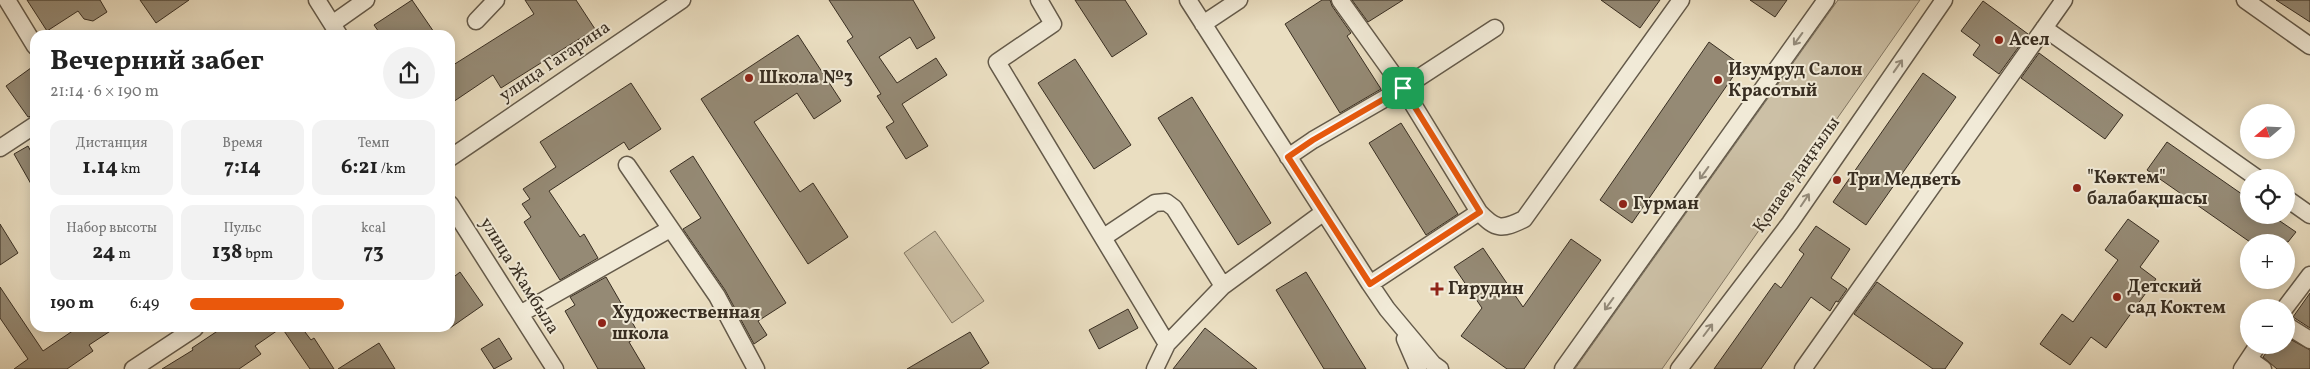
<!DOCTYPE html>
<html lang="ru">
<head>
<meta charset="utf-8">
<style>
  body { margin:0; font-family:Vollkorn,serif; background:#f2f2f2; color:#222; height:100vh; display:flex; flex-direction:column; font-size:19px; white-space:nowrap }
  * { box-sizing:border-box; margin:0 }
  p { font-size:16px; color:#767676 }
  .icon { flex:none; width:28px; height:28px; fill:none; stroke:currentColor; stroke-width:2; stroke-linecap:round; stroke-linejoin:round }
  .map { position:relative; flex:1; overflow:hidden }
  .sheet { position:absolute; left:30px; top:30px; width:425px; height:302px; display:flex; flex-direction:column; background:#fff; border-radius:15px; box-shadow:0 2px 12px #0003 }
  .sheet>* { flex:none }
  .needle { width:32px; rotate:251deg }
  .buttons { position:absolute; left:2240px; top:104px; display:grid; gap:10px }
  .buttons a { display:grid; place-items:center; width:55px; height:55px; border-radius:50%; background:#fff; box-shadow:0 2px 12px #0003; font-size:25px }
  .pin { position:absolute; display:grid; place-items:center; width:42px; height:42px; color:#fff; margin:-21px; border-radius:10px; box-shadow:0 2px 8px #0006 }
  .round { display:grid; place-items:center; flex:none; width:52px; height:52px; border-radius:26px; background:#f2f2f2 }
  .head { display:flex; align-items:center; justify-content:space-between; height:85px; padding:0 20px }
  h1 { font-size:28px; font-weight:700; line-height:38px }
  .figures { display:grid; grid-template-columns:repeat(3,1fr); gap:8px; height:85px; padding:5px 20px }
  .figures div { display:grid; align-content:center; border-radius:12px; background:#f2f2f2; text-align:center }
  .figures b { font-size:21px; font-weight:700 }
  .figures small { font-size:14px; font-weight:400 }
  .figures p { font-size:14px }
  ul { padding:0 20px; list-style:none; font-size:16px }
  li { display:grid; grid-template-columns:80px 60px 1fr; align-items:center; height:38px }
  li i { height:12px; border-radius:6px; background:#ea580c }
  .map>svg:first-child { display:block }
  .green { fill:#ccc0a6; stroke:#827764 }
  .building { fill:#958a75; stroke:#382e22 }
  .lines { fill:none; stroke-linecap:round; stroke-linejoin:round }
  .street-casing { stroke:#645a4a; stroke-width:19 }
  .street { stroke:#f1ead7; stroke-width:16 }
  .oneway { stroke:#948c7c }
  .route-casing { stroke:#fff; stroke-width:10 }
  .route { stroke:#ea580c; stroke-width:6 }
  .poi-dot { fill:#8f2418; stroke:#f1ead7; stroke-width:2 }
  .labels { text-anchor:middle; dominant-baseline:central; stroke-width:4; stroke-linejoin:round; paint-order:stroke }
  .poi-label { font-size:18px; font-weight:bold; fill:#382e22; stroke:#f1ead7; text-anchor:start }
  .street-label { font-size:18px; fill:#382e22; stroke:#f1ead7 }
</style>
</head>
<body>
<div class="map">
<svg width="2310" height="369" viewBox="0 0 2310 369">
  <rect width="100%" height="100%" fill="#eadec1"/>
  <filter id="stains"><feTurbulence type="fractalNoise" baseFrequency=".004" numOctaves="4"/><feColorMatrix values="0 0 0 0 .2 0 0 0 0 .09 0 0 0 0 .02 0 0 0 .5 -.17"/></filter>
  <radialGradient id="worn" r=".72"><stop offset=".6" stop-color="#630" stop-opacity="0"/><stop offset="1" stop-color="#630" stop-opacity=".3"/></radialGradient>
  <path class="green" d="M1838 0H1920L1662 369H1575Z
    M935 231 984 301 952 323 904 253Z"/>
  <path class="building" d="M27 0H100L107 12 93 21 84 19 78 11 47 31Z
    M140 0H189L156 23Z
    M412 0 436 35H381L374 25Z
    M525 0H576L595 29 501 88 493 75 450 104V67L534 14Z
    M829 0H913L935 38 917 49 910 37 879 57 897 83 936 58 947 75 902 104 928 146 906 159 886 127 894 122 877 96 881 94 847 41 853 37Z
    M1075 0H1125L1147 34 1112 57Z
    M1322 0H1330L1332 6 1351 33 1347 36 1381 89 1340 113 1285 24Z
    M1352 0H1403L1368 22Z
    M1601 0H1660L1640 28Z
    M1750 0H1787L1775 17Z
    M2276 0H2310V22Z
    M1983 1 2028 34 1999 74 1973 55 1980 45 1961 31Z
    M798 35 841 101 814 119 797 93 754 122 800 192 813 183 848 237 808 264 701 99Z
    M1709 42 1741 65 1632 223 1600 200Z
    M2039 53 2123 115 2105 139 2021 78Z
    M1075 59 1131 145 1094 169 1038 83Z
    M35 65V115L28 117 6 86Z
    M1923 73 1956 97 1866 225 1833 202Z
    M631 83 661 129 629 150 624 142 549 191 580 237 584 234 598 258 560 280 524 222 531 217 522 204 530 199 523 189 556 167 540 142Z
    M1192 97 1271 223 1238 245 1158 118Z
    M1401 123 1458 214 1426 235 1369 143Z
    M2167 142 2249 199V215H2271L2296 232 2288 242H2250L2147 170Z
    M28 146 35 159V191L14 154Z
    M693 156 786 303 758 321 767 335 754 344 725 290 683 229 701 218 670 171Z
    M2128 219 2159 241 2140 267 2156 279 2106 348 2091 337 2070 365 2040 344 2062 314 2073 322 2118 260 2105 250Z
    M0 224 18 253 0 265Z
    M1816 226 1850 249 1831 278 1847 289 1838 302 1836 301 1830 311 1811 297 1761 369H1714L1775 283 1781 288 1804 254 1799 250Z
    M1571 239 1601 260 1524 369H1507L1461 336 1482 308 1454 267 1483 248 1523 307Z
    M460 272 483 305 450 328V280Z
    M1306 272 1366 369H1324L1276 290Z
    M606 277 640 336 629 342 645 369H598L565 311 575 305 570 297Z
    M1877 282 1963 343 1945 369H1933L1854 314Z
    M0 287 43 351 77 328H115L89 345 93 351 67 369H14L28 359 0 318Z
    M2310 293V328L2293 317Z
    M1128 309 1138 328 1099 349 1089 330Z
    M222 328H281L255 346 261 354 239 369H162L193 350 192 348Z
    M282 328H302L311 340 314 338 334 369H310Z
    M1205 328 1257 369H1173Z
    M970 332 989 363 980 369H907Z
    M2286 337 2310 350V369H2277L2263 357 2272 345H2286Z
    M499 338 512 359 494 369 481 349Z
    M379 343 395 369H338Z"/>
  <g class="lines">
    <defs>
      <path id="street" d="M7 0 35 46
        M317 0 339 35
        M1039 0 1053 24 997 62 1167 344
        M1188 0 1370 284 1387 309 1433 364 1440 369
        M1340 0 1403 88 1479 212C1496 230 1502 230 1524 219L1681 0
        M2245 0 2310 46
        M476 21 496 0
        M332 24 366 0
        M1203 24 1239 0
        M2044 28 2257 178
        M0 148 35 125
        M1288 157 1313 140 1403 88 1495 28
        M450 158 682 0
        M627 165 717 296 756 369
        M2286 198 2310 215
        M450 204 555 369
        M1104 237 1155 203 1166 202 1174 208 1223 286
        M1370 284 1479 212
        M2285 308 2310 275
        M520 314 670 229
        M2286 325 2310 340
        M1405 339 1418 369
        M2249 359 2263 369
        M133 369 195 328
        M1155 369 1167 344 1223 286 1324 212
        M1563 369 1826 0
        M1679 369 1790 223 1944 0
        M1803 369 2064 0
        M2242 369 2258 345"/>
    </defs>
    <use href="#street" class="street-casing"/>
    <use href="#street" class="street"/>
  </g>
  <defs><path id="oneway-shaft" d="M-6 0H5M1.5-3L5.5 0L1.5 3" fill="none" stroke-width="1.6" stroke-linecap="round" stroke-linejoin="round" transform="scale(1.25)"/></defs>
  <g class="oneway">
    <use href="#oneway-shaft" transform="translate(1798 39) rotate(126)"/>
    <use href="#oneway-shaft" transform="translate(1898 66) rotate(-55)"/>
    <use href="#oneway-shaft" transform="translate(1704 173) rotate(126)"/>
    <use href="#oneway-shaft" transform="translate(1805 200) rotate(-56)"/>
    <use href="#oneway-shaft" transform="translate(1609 304) rotate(126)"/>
    <use href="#oneway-shaft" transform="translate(1708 330) rotate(-53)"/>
  </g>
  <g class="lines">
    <defs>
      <path id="route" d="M1403 88 1480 212 1370 284 1288 157 1313 140Z"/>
    </defs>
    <use href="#route" class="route-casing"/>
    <use href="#route" class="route"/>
  </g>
  <g class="poi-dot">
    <circle cx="1999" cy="40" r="5"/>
    <circle cx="749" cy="78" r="5"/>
    <circle cx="1718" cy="80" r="5"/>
    <circle cx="1837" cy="180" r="5"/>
    <circle cx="2077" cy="188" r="5"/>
    <circle cx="1623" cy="204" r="5"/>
    <path d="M1434.5 281.5h5v5h5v5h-5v5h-5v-5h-5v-5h5z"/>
    <circle cx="2117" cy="297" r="5"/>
    <circle cx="602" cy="323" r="5"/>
  </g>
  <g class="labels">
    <g class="poi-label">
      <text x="2009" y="40">Асел</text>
      <text x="1728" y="70">Изумруд Салон<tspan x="1728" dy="21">Красотый</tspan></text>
      <text x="759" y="78">Школа №3</text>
      <text x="2087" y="178">"Көктем"<tspan x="2087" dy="21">балабақшасы</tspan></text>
      <text x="1847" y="180">Три Медветь</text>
      <text x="1633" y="204">Гурман</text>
      <text x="2127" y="287">Детский<tspan x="2127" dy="21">сад Коктем</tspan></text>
      <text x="1448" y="289">Гирудин</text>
      <text x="612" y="313">Художественная<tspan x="612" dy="21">школа</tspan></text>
    </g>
    <g class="street-label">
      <text transform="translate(555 62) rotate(-34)">улица Гагарина</text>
      <text transform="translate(1797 175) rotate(-55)">Қонаев даңғылы</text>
      <text transform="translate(519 276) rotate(58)">улица Жамбыла</text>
    </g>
  </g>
  <rect width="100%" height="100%" filter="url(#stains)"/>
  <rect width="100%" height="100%" fill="url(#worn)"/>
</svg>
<div class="buttons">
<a><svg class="needle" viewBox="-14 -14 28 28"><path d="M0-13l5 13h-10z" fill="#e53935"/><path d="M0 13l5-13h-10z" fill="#767676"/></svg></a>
<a><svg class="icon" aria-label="locate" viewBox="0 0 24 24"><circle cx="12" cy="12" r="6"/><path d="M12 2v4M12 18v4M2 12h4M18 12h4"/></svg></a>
<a>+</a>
<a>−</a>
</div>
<div class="pin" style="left:1403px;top:88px;background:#1e9e55"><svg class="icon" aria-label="arrive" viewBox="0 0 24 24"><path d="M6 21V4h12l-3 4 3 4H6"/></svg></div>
<section class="sheet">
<div class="head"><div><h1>Вечерний забег</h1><p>21:14 · 6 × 190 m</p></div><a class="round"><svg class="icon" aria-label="share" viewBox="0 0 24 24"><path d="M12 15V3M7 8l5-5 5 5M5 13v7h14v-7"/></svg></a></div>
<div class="figures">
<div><p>Дистанция</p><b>1.14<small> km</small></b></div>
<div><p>Время</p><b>7:14</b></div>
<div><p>Темп</p><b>6:21<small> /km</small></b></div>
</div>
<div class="figures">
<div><p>Набор высоты</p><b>24<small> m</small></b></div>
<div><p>Пульс</p><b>138<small> bpm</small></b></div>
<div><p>kcal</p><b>73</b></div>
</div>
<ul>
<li><b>190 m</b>6:49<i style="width:63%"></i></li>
</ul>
</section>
</div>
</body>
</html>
